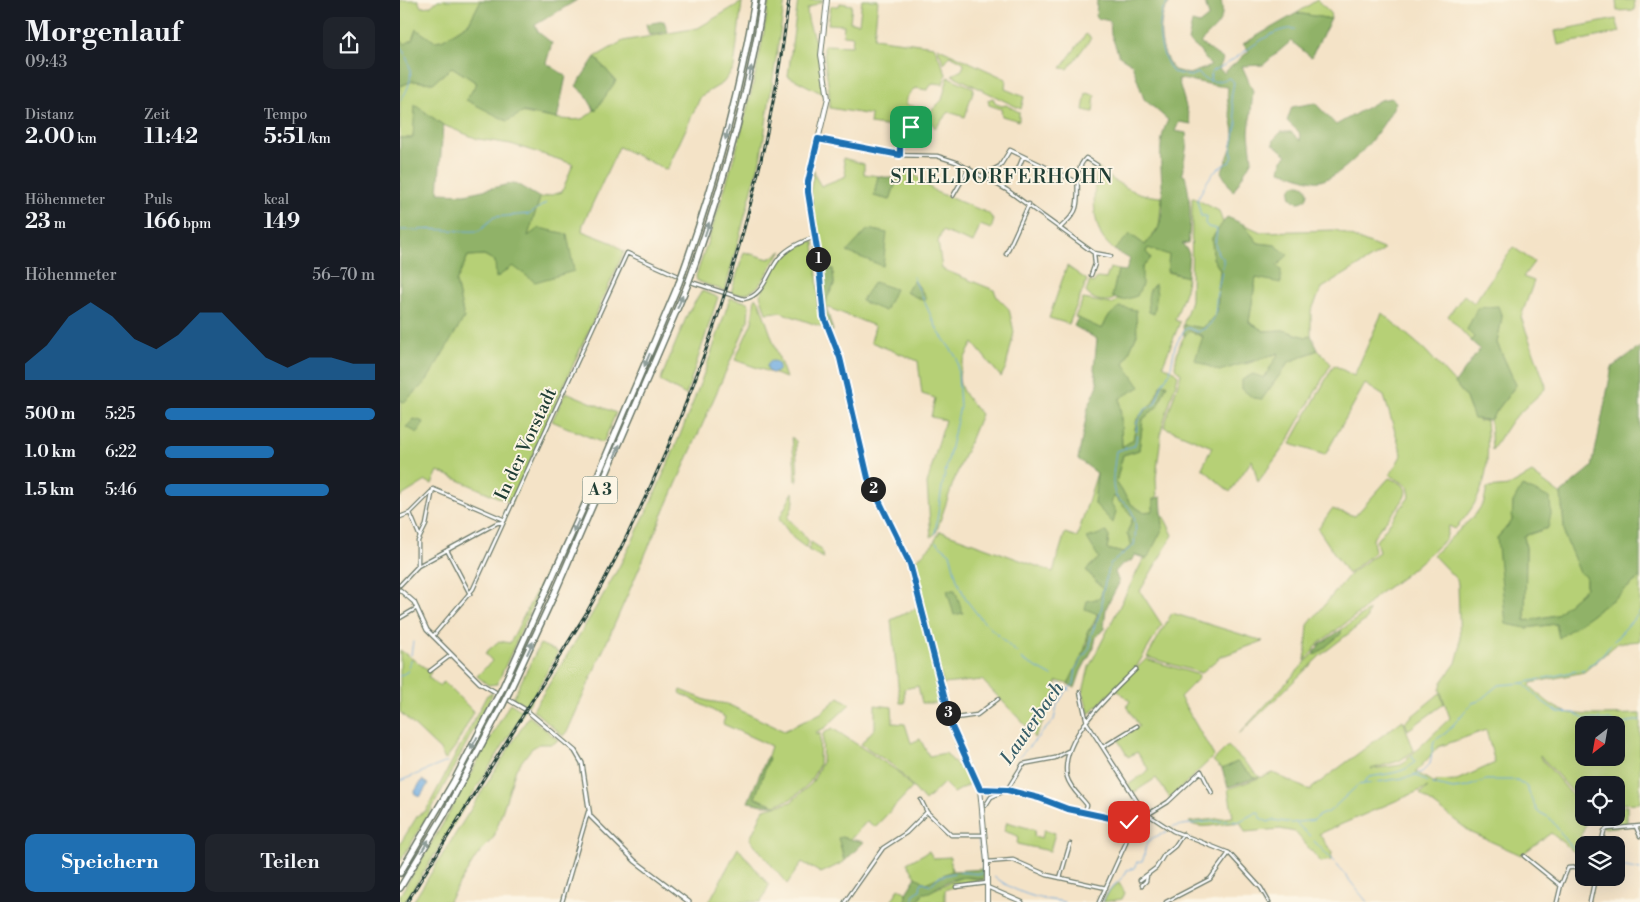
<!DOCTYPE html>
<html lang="de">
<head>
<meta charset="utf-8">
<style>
  body { margin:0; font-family:"Libre Bodoni",serif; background:#20242c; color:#f1f3f6; height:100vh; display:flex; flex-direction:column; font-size:19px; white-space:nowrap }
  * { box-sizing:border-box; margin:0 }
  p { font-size:16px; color:#9ea1a6 }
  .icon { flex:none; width:28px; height:28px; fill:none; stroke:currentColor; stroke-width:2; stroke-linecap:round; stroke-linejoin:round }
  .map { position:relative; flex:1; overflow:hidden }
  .drawer { display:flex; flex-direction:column; background:#171b24; width:400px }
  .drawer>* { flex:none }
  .needle { width:32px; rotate:211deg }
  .buttons { position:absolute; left:1175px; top:716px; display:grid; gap:10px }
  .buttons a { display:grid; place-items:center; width:50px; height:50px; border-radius:10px; background:#171b24; box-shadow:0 5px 20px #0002; font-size:25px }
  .pin { position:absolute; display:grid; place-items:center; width:42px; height:42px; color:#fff; margin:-21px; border-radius:10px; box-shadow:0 2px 8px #0006 }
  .km { position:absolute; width:25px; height:25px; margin:-12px; border-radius:50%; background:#222; color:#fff; font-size:14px; line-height:25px; text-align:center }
  .round { display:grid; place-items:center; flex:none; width:52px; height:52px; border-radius:10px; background:#20242c }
  .head { display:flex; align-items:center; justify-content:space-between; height:85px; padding:0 25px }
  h1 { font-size:28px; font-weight:700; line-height:38px }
  .metrics { display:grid; grid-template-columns:repeat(3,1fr); gap:8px; height:85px; padding:5px 25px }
  .metrics div { display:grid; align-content:center }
  .metrics b { font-size:21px; font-weight:700 }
  .metrics small { font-size:14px; font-weight:400 }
  .metrics p { font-size:14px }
  .chart { height:140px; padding:10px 25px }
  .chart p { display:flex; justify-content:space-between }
  .chart svg { width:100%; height:90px; margin-top:5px; fill:#1f6fb2; opacity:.7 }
  .primary-button { display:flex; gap:10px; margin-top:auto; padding:10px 25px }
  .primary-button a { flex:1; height:58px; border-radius:10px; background:#1f6fb2; color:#fff; font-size:20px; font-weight:700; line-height:58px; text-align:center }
  .primary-button a+a { background:#20242c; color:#f1f3f6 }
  ul { padding:0 25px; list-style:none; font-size:16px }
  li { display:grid; grid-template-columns:80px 60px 1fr; align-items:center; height:38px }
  li i { height:12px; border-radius:6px; background:#1f6fb2 }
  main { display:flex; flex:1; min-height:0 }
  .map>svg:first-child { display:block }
  .green { fill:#b6d076; stroke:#6a8655; fill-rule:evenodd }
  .forest { fill:#90b267; stroke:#58784e }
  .water { fill:#70ace1; stroke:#48748a }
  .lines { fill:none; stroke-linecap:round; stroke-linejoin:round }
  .stream { stroke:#70ace1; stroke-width:1 }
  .minor-casing { stroke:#6a7767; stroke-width:5 }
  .tertiary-casing { stroke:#6a7767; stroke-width:5.5 }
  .secondary-casing { stroke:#6a7767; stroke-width:6 }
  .motorway-casing { stroke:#6a7767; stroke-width:8 }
  .minor { stroke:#fff; stroke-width:2.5 }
  .tertiary { stroke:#fff; stroke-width:3 }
  .secondary { stroke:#fff; stroke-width:4 }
  .motorway { stroke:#fff; stroke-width:5 }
  .rail-casing { stroke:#1f3d34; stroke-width:3 }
  .rail { stroke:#fcf5e5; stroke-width:1; stroke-dasharray:4; stroke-linecap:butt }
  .motorway-bridge-casing { stroke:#6a7767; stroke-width:8; stroke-linecap:butt }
  .motorway-bridge { stroke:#fff; stroke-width:5 }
  .oneway { fill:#8f9e9a }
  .route-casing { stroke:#fff; stroke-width:10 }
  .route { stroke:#1f6fb2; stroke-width:6 }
  .labels { text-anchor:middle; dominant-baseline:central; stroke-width:4; stroke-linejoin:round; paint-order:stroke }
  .shield { fill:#fcf5e5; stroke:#617469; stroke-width:1 }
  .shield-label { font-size:16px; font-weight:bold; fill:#1f3d34 }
  .street-label { font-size:18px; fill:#1f3d34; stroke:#fcf5e5 }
  .water-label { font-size:19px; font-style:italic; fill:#375e68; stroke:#fcf5e5 }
  .quarter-label { font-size:20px; letter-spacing:1px; fill:#1f3d34; stroke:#fcf5e5 }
</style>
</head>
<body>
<main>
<section class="drawer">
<div class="head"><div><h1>Morgenlauf</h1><p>09:43</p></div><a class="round"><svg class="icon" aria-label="share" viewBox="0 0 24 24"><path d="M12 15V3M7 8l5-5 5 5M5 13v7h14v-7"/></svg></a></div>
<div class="metrics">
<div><p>Distanz</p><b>2.00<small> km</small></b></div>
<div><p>Zeit</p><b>11:42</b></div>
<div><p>Tempo</p><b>5:51<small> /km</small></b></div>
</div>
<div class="metrics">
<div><p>Höhenmeter</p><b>23<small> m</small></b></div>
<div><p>Puls</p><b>166<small> bpm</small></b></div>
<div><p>kcal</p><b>149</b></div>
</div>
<div class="chart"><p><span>Höhenmeter</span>56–70 m</p>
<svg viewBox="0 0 160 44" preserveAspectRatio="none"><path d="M0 44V36L10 27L20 13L30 6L40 13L50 24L60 29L70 22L80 11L90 11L100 22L110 33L120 38L130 33L140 33L150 36L160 36V44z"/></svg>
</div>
<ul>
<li><b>500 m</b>5:25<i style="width:100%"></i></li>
<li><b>1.0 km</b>6:22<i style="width:52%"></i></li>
<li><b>1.5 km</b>5:46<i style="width:78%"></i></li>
</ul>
<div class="primary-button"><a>Speichern</a><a>Teilen</a></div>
</section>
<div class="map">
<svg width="1240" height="902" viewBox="0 0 1240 902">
  <rect width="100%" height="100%" fill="#fcf5e5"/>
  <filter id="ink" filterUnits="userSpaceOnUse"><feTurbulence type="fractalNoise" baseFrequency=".02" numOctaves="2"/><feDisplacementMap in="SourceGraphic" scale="10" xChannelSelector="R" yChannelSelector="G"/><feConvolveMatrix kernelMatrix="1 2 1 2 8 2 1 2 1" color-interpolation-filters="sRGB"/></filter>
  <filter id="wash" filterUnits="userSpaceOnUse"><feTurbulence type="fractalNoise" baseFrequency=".0096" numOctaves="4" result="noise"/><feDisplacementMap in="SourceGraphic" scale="20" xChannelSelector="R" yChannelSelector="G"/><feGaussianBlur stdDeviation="1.12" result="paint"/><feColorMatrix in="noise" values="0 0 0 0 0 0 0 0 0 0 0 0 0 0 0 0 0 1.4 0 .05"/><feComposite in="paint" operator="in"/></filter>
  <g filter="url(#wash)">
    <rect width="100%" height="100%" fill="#f4e3c7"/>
    <path class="green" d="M0 0H18L21 7 31 6 38 0H81L69 23 42 40 34 41 16 30 12 40 5 45 0 39Z
      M369 0H385L361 156 325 291 297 281 296 276C327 186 355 95 369 0Z
      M398 0H424L407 9C407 25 415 37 418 52 421 66 422 81 425 95L388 76Z
      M462 0H478L474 38 534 46 546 74 543 84 533 83 527 90 515 88 506 98V105L530 109 508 129 470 124 471 115 430 108C430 86 424 66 424 45L452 46 453 36 443 35 444 25 428 24 431 6H439L440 3 452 5 450 22 459 23Z
      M917 0 930 12 931 19 897 13Z
      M1216 0H1234L1235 10 1217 11Z
      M342 2 334 68 323 83 301 96 267 170 219 147 183 224 182 231 213 243 224 252 111 503 38 471 32 484 26 481 0 497V400L4 402 64 318 56 282 68 256 84 255 95 261 97 278 127 237 140 198 162 192 173 164 111 144 78 139 43 125 16 105 13 138H0V86L13 81 33 83 52 67 77 83 67 100C86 104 170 126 184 118 200 109 203 93 216 81L195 57 223 41 298 28Z
      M1216 19 1220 32 1158 45 1155 31Z
      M686 34 691 38 668 69 661 68Z
      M537 47 606 79 605 89 624 97 621 109 552 75 562 70 564 65 563 62 550 55 544 64Z
      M548 77 574 88 565 117 549 112 535 128 527 115 542 100Z
      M686 93 695 95 693 112 683 110Z
      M593 98 596 104 602 106 606 105 619 112V121L602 116 601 109 589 105 588 100Z
      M443 158 464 164V174L478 176 474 196 490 200 497 179 506 168 536 192 588 213 594 220 591 229 580 225 573 243 542 231 538 242 542 269 594 290 597 297 609 309 614 332 606 367 601 377 573 343C552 379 555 385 581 414L553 483 536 533 531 537 527 484 545 420 531 417 535 398 522 394 518 361 471 342 475 326 426 307 427 298 434 285 433 269 426 270 421 268 410 192 414 170 415 176 421 186 446 176Z
      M698 168C717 184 736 196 762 197L759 227 745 245 730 234 714 250C710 246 704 241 701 235 692 215 693 189 698 168Z
      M792 197 819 211 823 223 812 238 813 258 820 270 817 313 803 328 783 325 791 300Z
      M843 224 861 232 936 230 983 249V251L922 288 911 311V335L906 337 883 330 864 331 849 322 856 277 877 266 875 245 858 243Z
      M411 241 414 242 420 312 425 328 380 312 366 313 360 295 379 260 388 252Z
      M748 247 770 255 767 272 787 277 786 289 775 320 780 322 763 365 776 372 778 376 762 427 756 478 757 498 753 499V511L743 512 731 504 716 482 723 455 739 450 743 419 758 406 767 384 761 385 754 401 737 419 733 440 722 447 720 398 723 364 737 334 708 317 702 330 675 317 683 299 712 304 719 299 723 300 740 279 742 268 751 258 746 252Z
      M1113 247 1134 262 1123 277 1134 281 1121 317 1146 386 1145 389 1112 420 1092 450 1090 420 1116 385 1097 343 1102 317 1071 341 1048 316 1064 295 1074 303Z
      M382 251C365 270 362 300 331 293L344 252 369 259Z
      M667 266 687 280 669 324 649 318Z
      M710 268 718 270 713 297 716 298C707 304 692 301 686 292L690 281 693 283 697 278 706 279Z
      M302 291 318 297 286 395 260 381 288 313Z
      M355 297 359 301 386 378 335 360 352 322Z
      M330 298 347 302 349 305 348 321 168 730 163 736 133 710C162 663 192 616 219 567 264 481 300 390 330 298Z
      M982 313 1025 350 1055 383 1066 398 1070 409 1079 421 1086 420C1090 467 1088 494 1055 529L1049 526 1046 539 1004 576 976 596 962 611 919 643 905 661 908 625 911 621 951 573 979 552 976 541 1010 496 1008 486 990 475 1002 454 984 396 965 384 925 455 890 444 934 365 954 376Z
      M789 331 803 337 846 364 879 353 864 378 862 399 889 362 918 350 931 364 886 444 858 482 852 460 830 492 802 468 812 447 764 427 781 374 775 367C776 355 780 339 789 331Z
      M166 392 216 413 203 443 152 421Z
      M392 437 396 441 398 480 396 481Z
      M697 473 711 503 714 496 733 517 727 534 732 545 723 553 707 549 709 537 699 558 686 570 703 589C697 605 700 619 687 632 688 649 677 670 668 684L657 681 654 701 634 738 631 731 582 680 543 684 512 564 533 544 540 531 653 572 665 533 677 537Z
      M1132 473 1161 495 1165 537 1186 577V588L1156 615 1125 621 1126 548 1124 536 1148 528 1113 502 1112 521 1097 538 1126 628 1156 624 1159 637 1219 595 1240 577V641L1218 643 1184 672 1131 683 1130 686C1140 695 1148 704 1161 710 1178 718 1220 714 1240 714V803L1216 804V785H1184V805L1140 755V757L1184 809V818H1188L1179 841 1188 845H1184V860L1151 833 1121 855 1072 833 1020 794 1028 787 919 834 932 852 931 860 921 862 895 832 880 829 845 832 841 823C826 821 800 832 789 822L833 817 828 789 873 773 911 791 912 788 1003 720 1014 751 999 761 971 769 1001 765 1050 718 1040 690 1042 682 1056 663 1060 648 1058 584 1057 580 1033 555 1075 515 1084 502 1087 488 1109 486ZM1184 725H1216V758H1184ZM1086 730 1095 763 1057 780 1035 781 1037 785 1016 772 1038 747Z
      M989 478C993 480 1000 482 1003 485 1017 497 976 525 973 540 973 544 975 548 975 552L948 574 918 529 932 509 955 516Z
      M393 492 394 502 388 518 409 541 406 548 393 538 379 519Z
      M761 511 773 535 740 591 762 625 735 669 689 714 683 692 689 667 744 558 746 559 763 524Z
      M162 541 97 684 88 685 77 676 92 661 85 653 99 641 110 643Z
      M411 542 420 548 424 558 408 550Z
      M521 606 543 701 542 703H522L518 686 504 689 505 703H500L491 620Z
      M969 610 966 620 921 655 837 736 913 654H917L940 634 941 630Z
      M772 613 863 641 820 657 801 673 747 657Z
      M140 644 158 652 128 706 113 698Z
      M0 650 31 672 28 677 39 686 44 682 74 712 55 747 45 760 40 750 0 712Z
      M746 659 799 675 798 679 780 697 814 756 770 798 756 778 733 793 728 785 749 770 737 752 728 757 718 740 739 726 727 706 730 701 716 689Z
      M281 690 308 701 327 704 384 731 421 713 439 697 450 704 425 728 416 732V735L420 733 419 765 410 782 401 791 391 799 375 805 355 798 371 746 323 724 325 717 280 693Z
      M93 693 29 814 0 862V844L18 815 26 811 87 695Z
      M1040 693 1044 704 1008 730 1005 722Z
      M110 703 124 712 5 902H0V895L41 827Z
      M475 705 492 707 493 723 505 724 511 743 520 739 529 756 546 753 557 766 562 763 554 747 555 742 574 782 554 793 544 783 525 801 494 766 461 744 475 728Z
      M129 716 158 740 153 744H139L131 749 116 769 94 837 76 857 48 902H13Z
      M432 728 496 770 512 788 475 827 467 821 450 840 439 838 444 862 421 873 402 862 387 884 350 839 364 809 391 802 412 783 422 762 423 734Z
      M828 746 860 777 855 778 837 762 822 769 813 761Z
      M1227 806V826L1204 828 1195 818H1216V807Z
      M607 822 635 830 634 836 642 838 644 830 655 833 650 851 617 844 618 836 604 831Z
      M338 848 369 885 361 902H309Z
      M529 851 533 858 550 857 552 871 526 883 516 877 507 863Z
      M563 877 584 880 561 884 545 890V902H517L523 893C529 893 553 880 563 877Z
      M719 883 725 893 722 899 703 902 710 890Z
      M499 888 506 893V902H491Z"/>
    <path class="forest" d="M81 0H177L135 25 138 32 152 43 146 63 166 76 157 119 124 112 107 121 66 100 77 83 52 67 33 83 13 81 0 86V39L5 44 12 40 16 29 34 41 42 40 69 23Z
      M697 0H770C769 6 764 8 763 14 758 33 761 54 774 70L789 74 811 66 797 48 788 41 792 22 799 24 809 16 804 0H821C826 23 815 27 800 43L823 59 819 69 824 73 849 51 843 44 897 13 931 19 911 57 891 41 863 65 842 66 853 91 849 133 852 160 833 192 821 172C825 165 835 141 834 134 833 117 825 105 828 87 811 86 796 80 778 79L791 124 779 122 775 131 786 133 787 144 782 174 785 176C791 198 791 221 788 244L782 243 789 253 787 277 767 271 769 255 748 248 746 252 751 258 742 268V285L737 296 723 300 712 297 718 270 726 271 730 259 714 250 730 234 745 245C749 240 757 233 759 226 770 192 751 153 768 120L744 99 732 64 719 56 711 34 710 21 696 18Z
      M264 21 268 32 249 35 246 24Z
      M195 57 216 81 195 111 185 94 176 86Z
      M991 98 996 102C985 127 948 175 920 181 911 183 891 173 880 171L882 160 887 155 873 144 874 139 881 132H891L901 141 899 132 887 121 892 107 915 103 936 125 980 100Z
      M15 105 43 125 38 193 65 194 115 183 140 198 128 236 139 228 167 234 174 271 135 282 113 266 96 278 95 261 84 255 68 256 56 282 64 318 26 382 4 402 0 400V138H13Z
      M478 176 497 179 490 200 474 196Z
      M890 193a9 9 0 1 1 18 0a9 9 0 1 1-18 0Z
      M827 217 843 224 858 243 875 245 888 255 877 266 881 270V283L856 278 849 322 864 331 883 330 906 337 911 335 918 350 889 362 862 399 853 398 842 389V380L853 374 864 378 879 353 819 371 795 360 803 336 789 331 784 336 783 325 803 328 817 313 820 270 813 258 812 238Z
      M468 229 487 233 483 266 447 252Z
      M421 268 426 270 433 269 434 285 427 298 426 307 433 331 431 332 424 313Z
      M514 280 527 298 524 301 506 292Z
      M474 282 495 289 485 311 461 301Z
      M755 284 757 294 754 314 749 312C748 302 746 291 755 284Z
      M1098 306 1102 317 1097 343 1116 385 1090 420 1074 419 1066 398 1055 383 1080 349 1071 341 1074 337 1067 330 1077 308Z
      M719 307 736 310 737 334 724 364 740 387 720 398 722 447 733 440 737 419 754 401 761 384H767L758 406 743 419 739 450 723 455 716 482 731 504 743 512 753 511V499L761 497 763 528 747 559 735 555 731 561 721 565 715 572 719 583 706 608 704 629 696 637 694 647 681 671 675 688 668 684 688 643 687 632 694 625 698 614 685 609 687 601 700 598 703 589 686 570 699 558 687 538 706 532 709 537 707 549 723 553 732 545 727 534 733 517 714 496 711 503 716 512 713 523 694 503 697 473 678 459 688 408 698 385 694 369 697 339 674 326 678 318 702 329 708 317Z
      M1240 347V577L1219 595 1159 638 1156 624 1126 628 1106 624 1097 538 1112 521 1113 502 1122 486 1150 498 1151 514 1148 528 1124 536 1126 548 1125 621 1156 615 1186 588V577L1180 573 1165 537 1161 493 1192 467 1212 367Z
      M14 419 24 422 18 433 6 427Z
      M547 590H555L563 613 554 615Z
      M941 630V634L917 654H913L920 644Z
      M367 757 369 758 355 798 375 805H364L348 802Z
      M837 762 855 778 828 787 822 769Z
      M441 837 464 842 445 861 438 838Z
      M584 869V880C569 875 554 877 541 885 534 888 532 893 523 893L517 902H506V893L516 877 526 883 552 871Z"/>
    <path class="water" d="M367 367a6 6 0 1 1 12 0a6 6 0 1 1-12 0Z
      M22 780 28 784 20 797 14 793Z"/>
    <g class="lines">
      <path class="stream" d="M0 46C13 66 15 81 0 101
        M812 71C837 63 869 25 895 29
        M810 81 811 72
        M0 230H16
        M18 230C39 228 57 232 79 231L94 217 130 214 146 203
        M513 277 538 331 557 358 560 407 542 487 535 534
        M536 542 550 553 557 580 567 601 581 619 617 653
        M1214 641 1240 612
        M11 655 13 642
        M621 659 652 676
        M0 676 8 671 11 660
        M1123 683 1143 702 1158 712 1174 713 1184 719 1208 720 1218 724 1240 720
        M659 684 670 690
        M1014 774 1028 782
        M0 781 47 762
        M963 783 969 777C984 774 1004 774 1015 762L1012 756
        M1032 784 1053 789 1067 787 1086 780H1117L1126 786 1137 811 1150 818 1169 844 1184 856
        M601 788 606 784 617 767 619 757 654 720 657 705 665 692 674 684 676 668 690 647 691 635 702 607V594L710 564 734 545C736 530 738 517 727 505 724 502 719 501 717 498 709 486 715 464 716 451L734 446 736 441 737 422 744 410 755 404 762 384 770 372 775 346 784 330 788 328 798 332C820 322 814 310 817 293 819 280 824 271 823 258L818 254 815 244 817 229 808 227 805 223 806 216H801L797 200C806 184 811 169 830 162L833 157 831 150 837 123 831 99 834 82 829 78C816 83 807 83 798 73L790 76 773 72C760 54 757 34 762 13 763 7 768 5 769 0
        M583 804 588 795 597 789
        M896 823 910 836
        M773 827C782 824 830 819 838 822L857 812 859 813 860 818 868 822 873 820 892 823 914 820 918 816 930 811 958 785 1010 777 1022 772 1030 764 1034 741 1047 732 1072 703 1079 701 1098 685 1123 683 1185 669 1202 656 1212 643
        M914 841 934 862
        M937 865 967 902
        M1216 865 1240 870
        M594 876C607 887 623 894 640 898 647 900 656 900 664 902
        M514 902 513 895 520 890 521 884 523 882 531 885 538 877 558 872 582 874C584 854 571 826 581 807
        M702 902 710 889 725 875 727 870 734 868 737 862 742 861C745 856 744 855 745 849 747 837 758 836 768 832"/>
    </g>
  </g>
  <g filter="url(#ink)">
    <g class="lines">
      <defs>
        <path id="minor" d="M419 139 491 155 537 156 556 162 607 190 694 253 695 264 691 275
          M500 155 499 141 511 127
          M617 172 623 157
          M583 175 600 166 610 150 677 182
          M553 196 569 168
          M661 227C666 222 674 216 676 208 681 191 672 172 686 158L697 165
          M694 253 711 256
          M606 254 629 204
          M10 513 20 537
          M0 517 10 513 31 492
          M47 550 70 594
          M18 566V541L26 525 33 489 105 520
          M0 585 18 566 97 523 103 522
          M0 618 17 608
          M33 636 73 589 227 253 294 283 344 299C365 296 368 269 381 256 389 247 403 241 415 237
          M30 671 51 655
          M680 692 687 723 744 812 773 831 829 853 861 888 869 902
          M549 719 577 715 598 699
          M703 747 737 726
          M580 789 595 788 603 790
          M607 790 623 764 655 758 668 751
          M521 800 527 812
          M586 805 591 797 607 790 639 798 668 809 729 822 747 815 768 802 801 771 812 793
          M685 811 687 805C680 796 670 788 667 777 659 738 711 694 736 669
          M1236 827 1240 836
          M1201 845 1204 831 1207 829 1240 826
          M1124 856 1160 885
          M587 862 613 860 647 875 706 888
          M660 878 670 844
          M740 880 756 868 764 855 775 846 783 834
          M742 885 746 881 747 876
          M556 887 587 883
          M587 887 622 902
          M162 902 188 812
          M445 902 483 848 506 833 527 812 551 835H584
          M699 902 725 845 731 824 729 822
          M766 902 810 879 829 853
          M1157 902 1161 885 1168 868 1184 867
          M1190 902 1195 878"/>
        <path id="tertiary" d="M0 590 14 602 27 630 80 683 126 710 175 751 182 763 190 816 235 861 289 902"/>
        <path id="secondary" d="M427 0 421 55 428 98 408 182 417 249 421 307 440 358 468 478 510 564 551 727 580 789 587 862V902"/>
        <path id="motorway" d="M283 272C315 183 340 93 355 0
          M291 275C323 186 349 94 363 0
          M102 689 195 482 279 283
          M109 692 153 597 287 286
          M0 873 54 781 96 700
          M0 888 44 815 103 704"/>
      </defs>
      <use href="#minor" class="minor-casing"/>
      <use href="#tertiary" class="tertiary-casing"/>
      <use href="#secondary" class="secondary-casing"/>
      <use href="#motorway" class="motorway-casing"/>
      <use href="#minor" class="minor"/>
      <use href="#tertiary" class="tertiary"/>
      <use href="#secondary" class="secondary"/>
      <use href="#motorway" class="motorway"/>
      <defs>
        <path id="rail" d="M7 902 187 612C293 421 362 217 389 0"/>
      </defs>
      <use href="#rail" class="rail-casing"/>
      <use href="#rail" class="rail"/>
      <defs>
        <path id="motorway-bridge" d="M279 283 283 272
          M287 286 291 275
          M96 700 102 689
          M103 704 109 692"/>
      </defs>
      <use href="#motorway-bridge" class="motorway-bridge-casing"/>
      <use href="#motorway-bridge" class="motorway-bridge"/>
    </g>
    <defs><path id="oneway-solid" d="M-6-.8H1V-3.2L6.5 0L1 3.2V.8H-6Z" transform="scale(1.25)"/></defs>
    <g class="oneway">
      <use href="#oneway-solid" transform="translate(350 73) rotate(-78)"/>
      <use href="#oneway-solid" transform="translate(327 133) rotate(105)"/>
      <use href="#oneway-solid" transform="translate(307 229) rotate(-72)"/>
      <use href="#oneway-solid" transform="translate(280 302) rotate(-68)"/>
      <use href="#oneway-solid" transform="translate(247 360) rotate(113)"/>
      <use href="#oneway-solid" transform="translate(217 451) rotate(-67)"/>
      <use href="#oneway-solid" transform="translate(176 526) rotate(114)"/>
      <use href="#oneway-solid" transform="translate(130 648) rotate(-65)"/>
      <use href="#oneway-solid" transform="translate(74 743) rotate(118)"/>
      <use href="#oneway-solid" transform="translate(25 846) rotate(-59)"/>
    </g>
  </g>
  <g class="lines" filter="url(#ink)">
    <defs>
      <path id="route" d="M511 127 500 141V155L418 139 408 182V192L417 249 424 317 440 358 468 478 510 564 552 727 580 789 607 790 639 798 668 809 729 822"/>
    </defs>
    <use href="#route" class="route-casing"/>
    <use href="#route" class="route"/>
  </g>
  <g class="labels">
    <rect class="shield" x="182.5" y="476.5" width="35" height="27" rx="4"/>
    <g class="shield-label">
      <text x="200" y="490">A 3</text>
    </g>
    <g class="street-label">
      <text transform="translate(126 444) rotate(-65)">In der Vorstadt</text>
    </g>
    <g class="water-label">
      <text transform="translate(632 723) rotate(-55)">Lauterbach</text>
    </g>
    <g class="quarter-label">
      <text x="602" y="177">STIELDORFERHOHN</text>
    </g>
  </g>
</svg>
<div class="buttons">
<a><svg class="needle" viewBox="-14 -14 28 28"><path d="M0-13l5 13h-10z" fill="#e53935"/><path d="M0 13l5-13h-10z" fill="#9ea1a6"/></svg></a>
<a><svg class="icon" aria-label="locate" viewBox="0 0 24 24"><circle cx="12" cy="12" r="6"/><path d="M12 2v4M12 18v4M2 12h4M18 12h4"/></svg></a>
<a><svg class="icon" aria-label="layers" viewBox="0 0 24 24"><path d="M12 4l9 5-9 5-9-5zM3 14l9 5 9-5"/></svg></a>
</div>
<div class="pin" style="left:511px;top:127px;background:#1e9e55"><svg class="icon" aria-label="arrive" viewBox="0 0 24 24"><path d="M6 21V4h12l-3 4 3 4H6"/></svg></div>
<div class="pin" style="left:729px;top:822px;background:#d93025"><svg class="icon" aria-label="check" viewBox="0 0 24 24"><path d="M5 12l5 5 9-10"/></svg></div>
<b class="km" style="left:418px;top:259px">1</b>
<b class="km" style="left:473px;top:489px">2</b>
<b class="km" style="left:548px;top:713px">3</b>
</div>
</main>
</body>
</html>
